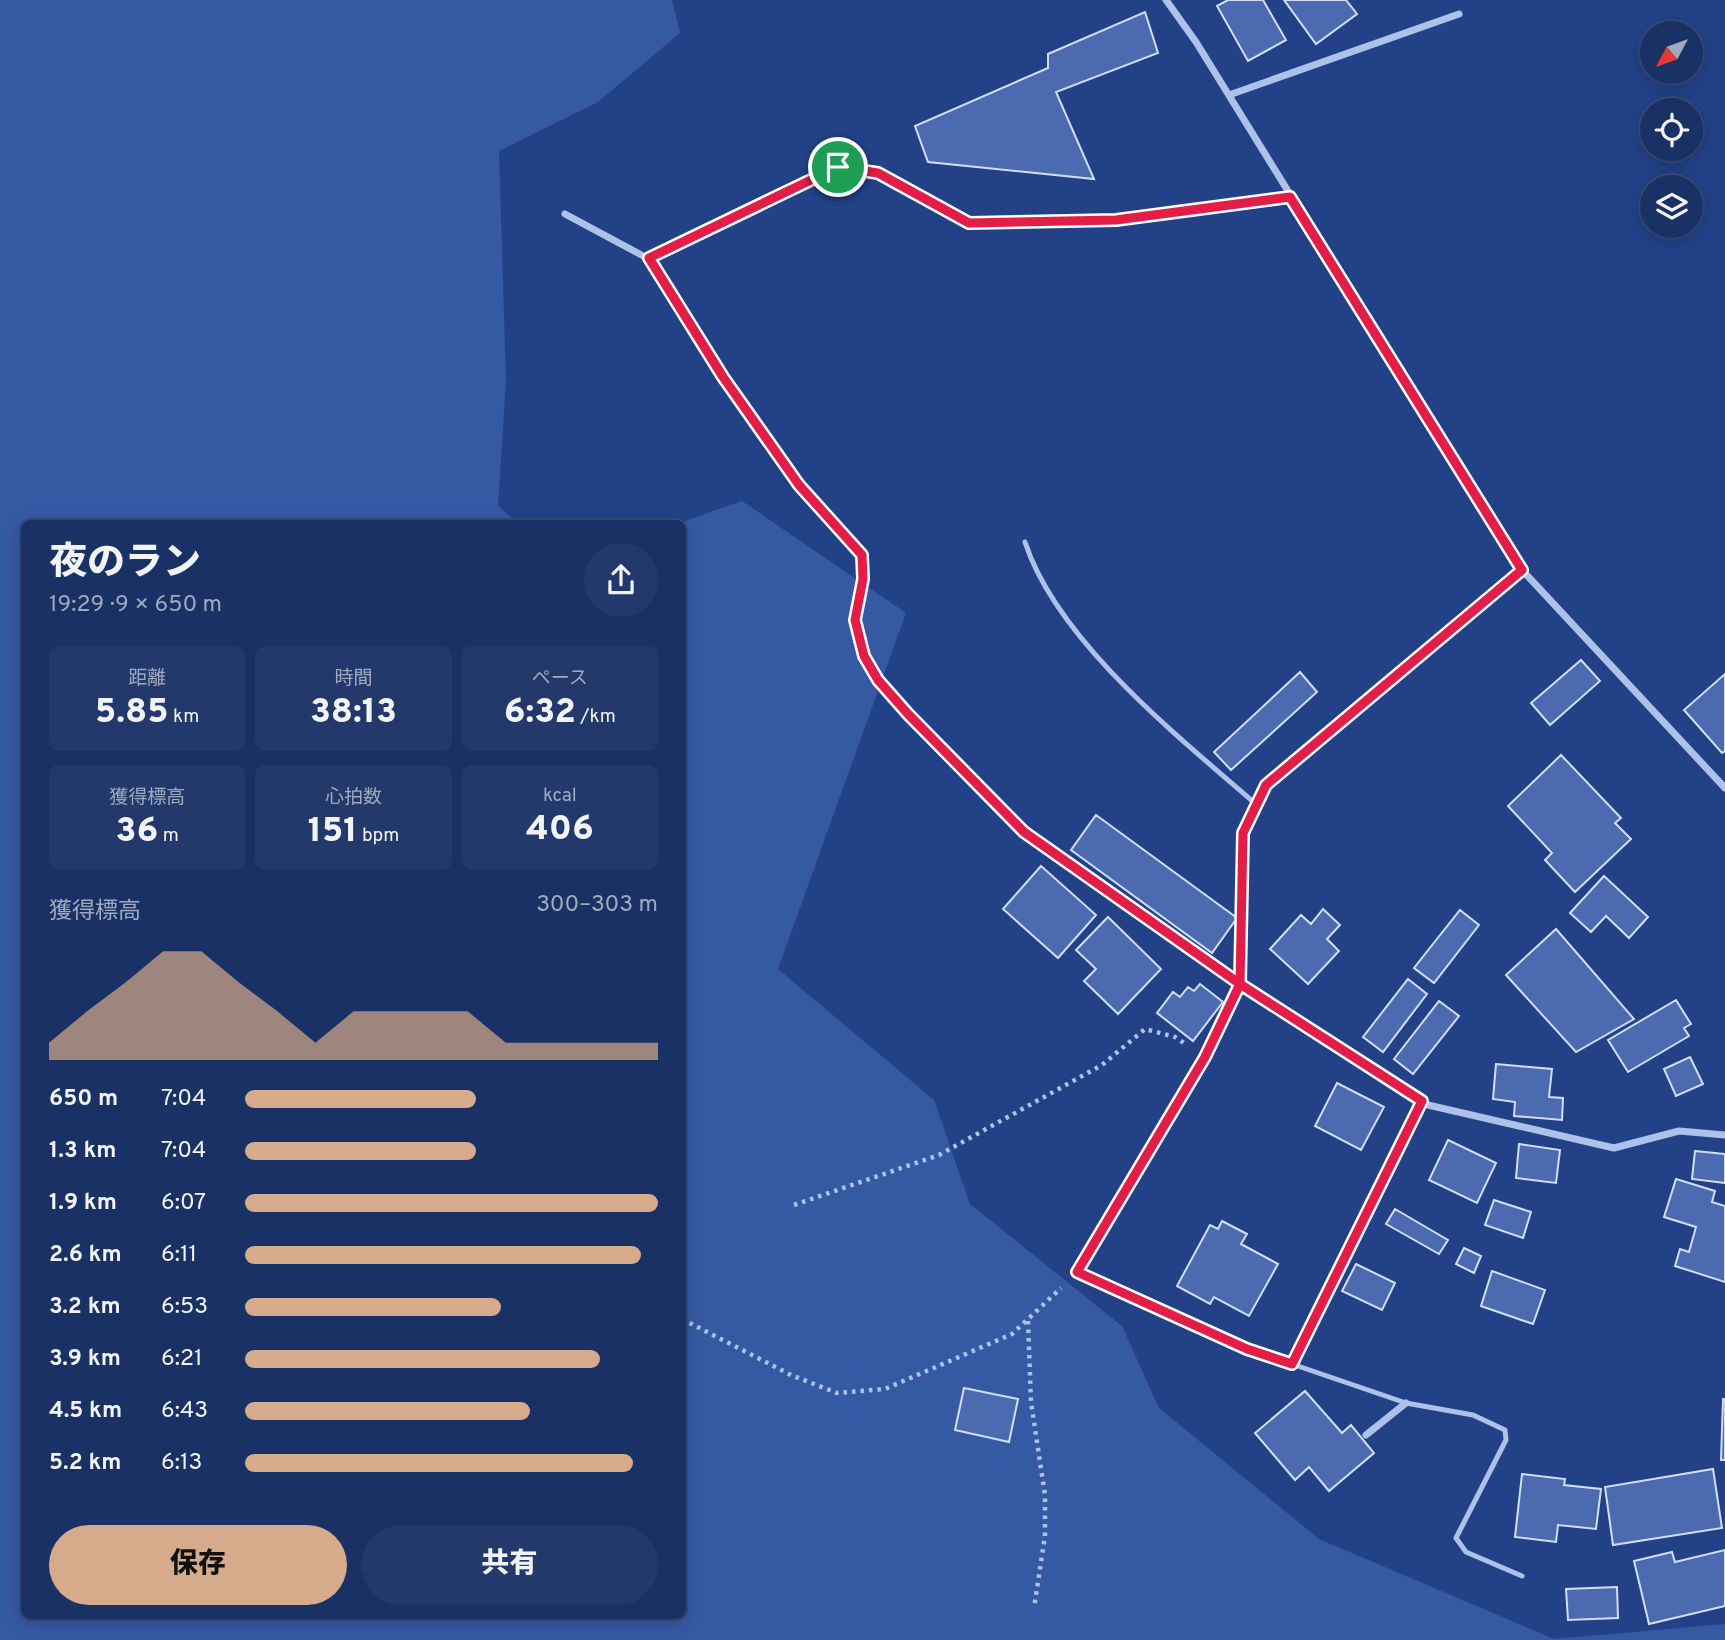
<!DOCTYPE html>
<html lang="ja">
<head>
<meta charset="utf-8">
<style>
  body { margin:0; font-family:Overpass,"Noto Sans JP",sans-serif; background:#23396b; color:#f1f3f6; height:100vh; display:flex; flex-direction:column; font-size:26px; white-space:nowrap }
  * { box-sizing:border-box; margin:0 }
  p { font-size:23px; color:#9fa9bf }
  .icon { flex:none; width:38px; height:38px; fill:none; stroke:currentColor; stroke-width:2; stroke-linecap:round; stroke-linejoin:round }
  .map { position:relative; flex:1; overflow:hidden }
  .panel { position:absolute; left:21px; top:520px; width:665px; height:1099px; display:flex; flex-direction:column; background:#1a3165; border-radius:10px; box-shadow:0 4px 18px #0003,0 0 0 2px #384c79 }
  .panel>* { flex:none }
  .needle { width:46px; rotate:229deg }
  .controls { position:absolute; left:1640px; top:21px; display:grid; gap:14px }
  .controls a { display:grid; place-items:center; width:63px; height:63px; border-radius:50%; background:#1a3165; box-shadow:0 4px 18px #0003,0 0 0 2px #384c79; font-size:35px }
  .pin { position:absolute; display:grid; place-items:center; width:60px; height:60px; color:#fff; margin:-30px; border:4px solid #fff; border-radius:50%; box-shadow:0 2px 7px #0007 }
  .round { display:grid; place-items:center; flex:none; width:74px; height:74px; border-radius:37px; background:#23396b }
  .overview { display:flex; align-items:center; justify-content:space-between; height:119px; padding:0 28px }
  h1 { font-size:38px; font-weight:800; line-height:52px }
  .metrics { display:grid; grid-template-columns:repeat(3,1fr); gap:10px; height:119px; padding:7px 28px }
  .metrics div { display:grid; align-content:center; border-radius:10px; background:#23396b; text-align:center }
  .metrics b { font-size:35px; font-weight:800 }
  .metrics small { font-size:19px; font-weight:400 }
  .metrics p { font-size:19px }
  .chart { height:196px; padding:14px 28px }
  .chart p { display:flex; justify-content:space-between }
  .chart svg { width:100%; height:126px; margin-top:7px; fill:#d6ab8b; opacity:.7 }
  .cta { display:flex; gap:14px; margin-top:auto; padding:14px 28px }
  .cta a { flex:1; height:80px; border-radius:42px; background:#d6ab8b; color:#111; font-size:28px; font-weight:800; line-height:80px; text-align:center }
  .cta a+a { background:#23396b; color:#f1f3f6 }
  ul { padding:0 28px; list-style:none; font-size:23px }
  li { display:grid; grid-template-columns:112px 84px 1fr; align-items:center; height:52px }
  li i { height:18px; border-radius:9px; background:#d6ab8b }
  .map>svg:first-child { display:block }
  .green { fill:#3659a4 }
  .building { fill:#4b6aaf; stroke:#d1def7; stroke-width:2 }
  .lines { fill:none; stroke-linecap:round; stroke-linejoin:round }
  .path { stroke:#adc1e9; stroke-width:4.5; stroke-dasharray:3.5 5; stroke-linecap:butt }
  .service { stroke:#adc1e9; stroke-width:5 }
  .minor { stroke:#adc1e9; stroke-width:7 }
  .route-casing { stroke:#fff; stroke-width:14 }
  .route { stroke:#e11d48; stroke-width:9 }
</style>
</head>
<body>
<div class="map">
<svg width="1725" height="1640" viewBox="0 0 1725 1640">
  <rect width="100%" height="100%" fill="#224187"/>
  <path class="green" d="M0 0H672L680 33 598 102 499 151 506 381 498 506 518 523H24V1615H682V523H679L742 501 906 613 778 969 934 1100 970 1204 1122 1326 1159 1408 1319 1539 1554 1639 1725 1624V1640H0Z"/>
  <path class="building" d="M1228 0H1263L1286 40 1248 61 1217 6Z
    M1284 0H1346L1357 14 1316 44Z
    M1145 12 1158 53 1056 92 1094 179 928 162 915 126 1048 68V54Z
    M1581 660 1600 681 1550 725 1531 703Z
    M1300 672 1317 692 1231 770 1214 752Z
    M1725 674V751L1722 753 1684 710Z
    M1561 755 1621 818 1615 823 1631 839 1575 892 1545 860 1552 853 1508 806Z
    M1096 815 1237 918 1212 953 1071 850Z
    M1041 866 1096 915 1058 958 1003 909Z
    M1604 876 1648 917 1629 938 1606 916 1591 932 1570 913Z
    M1323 909 1340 925 1327 939 1339 951 1308 984 1270 949 1301 915 1311 924Z
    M1460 910 1479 925 1434 983 1414 968Z
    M1108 917 1161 969 1118 1014 1084 981 1096 969 1076 950Z
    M1556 929 1634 1019 1576 1052 1506 975Z
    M1408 979 1427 994 1383 1052 1363 1037Z
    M1200 984 1223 1002 1193 1041 1157 1013 1173 992 1180 997 1188 987 1194 991Z
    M1676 1000 1691 1024 1684 1028 1689 1036 1628 1072 1608 1040Z
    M1439 1001 1459 1016 1413 1074 1394 1059Z
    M1690 1057 1703 1084 1676 1096 1664 1069Z
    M1496 1064 1552 1069 1549 1097 1563 1098 1562 1120 1514 1116 1515 1102 1493 1099Z
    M1337 1083 1384 1107 1361 1150 1315 1126Z
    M1448 1140 1496 1163 1477 1203 1429 1180Z
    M1519 1144 1560 1150 1556 1183 1516 1178Z
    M1695 1151 1725 1154V1183L1692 1179Z
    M1676 1179 1715 1191 1712 1202 1725 1206V1282L1675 1266 1680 1249 1689 1252 1696 1227 1664 1217Z
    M1494 1200 1531 1212 1523 1238 1485 1225Z
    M1395 1209 1448 1240 1439 1254 1386 1224Z
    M1222 1221 1247 1234 1241 1244 1278 1264 1249 1316 1214 1297 1210 1304 1177 1286 1210 1225 1218 1229Z
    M1464 1248 1481 1256 1474 1273 1456 1264Z
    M1356 1264 1395 1283 1382 1310 1342 1291Z
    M1492 1271 1545 1290 1533 1324 1481 1306Z
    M964 1388 1018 1399 1009 1442 955 1430Z
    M1305 1391 1342 1433 1351 1425 1374 1453 1329 1491 1309 1467 1295 1480 1255 1433Z
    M1723 1399H1725V1460H1721Z
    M1713 1469 1722 1528 1613 1545 1605 1487Z
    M1522 1474 1565 1479 1564 1485 1601 1489 1596 1529 1558 1525 1556 1542 1515 1537Z
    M1725 1550V1606L1649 1624 1634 1561 1672 1552 1675 1562Z
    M1617 1587 1618 1618 1568 1620 1566 1589Z"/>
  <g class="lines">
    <path class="path" d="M660 277 723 377 799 485 862 555 863 579 855 620 864 656 879 680 952 761 1008 816
      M794 1205 939 1155 1102 1065 1145 1029 1175 1037 1187 1045
      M682 1319 791 1375 837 1393 885 1389 1012 1334 1061 1288
      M1028 1321 1031 1402 1045 1495V1536L1034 1608"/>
    <path class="service" d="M1025 542C1057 641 1180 738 1257 805
      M1422 1101 1292 1364 1406 1403 1473 1415 1505 1430 1506 1440 1456 1538 1466 1552 1522 1576"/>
    <path class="minor" d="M1166 0 1196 42 1522 570 1725 788
      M1229 95 1459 14
      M565 214 649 259 838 167 878 173 969 223 1116 220 1290 197
      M1522 570 1266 785 1243 833 1240 984 1428 1105 1614 1148 1679 1131 1725 1135
      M1024 832 1240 984 1205 1057 1077 1272 1247 1349 1292 1364
      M1366 1435 1406 1403"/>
  </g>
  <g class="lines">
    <defs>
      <path id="route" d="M838 167 649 258 723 377 799 485 862 555 863 579 855 620 864 656 878 680 908 714 1024 832 1240 984 1422 1101 1292 1364 1247 1349 1077 1272 1205 1057 1240 984 1243 833 1266 785 1522 570 1290 197 1116 220 969 223 878 173 838 167"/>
    </defs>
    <use href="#route" class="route-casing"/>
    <use href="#route" class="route"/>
  </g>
</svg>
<div class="controls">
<a><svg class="needle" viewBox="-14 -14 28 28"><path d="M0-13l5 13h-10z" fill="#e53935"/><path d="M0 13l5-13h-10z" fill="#9fa9bf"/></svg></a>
<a><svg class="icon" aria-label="locate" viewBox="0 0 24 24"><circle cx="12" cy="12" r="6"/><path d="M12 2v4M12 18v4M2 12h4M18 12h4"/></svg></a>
<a><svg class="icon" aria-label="layers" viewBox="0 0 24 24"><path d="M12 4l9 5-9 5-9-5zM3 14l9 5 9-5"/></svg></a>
</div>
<div class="pin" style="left:838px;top:167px;background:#1e9e55"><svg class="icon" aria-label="arrive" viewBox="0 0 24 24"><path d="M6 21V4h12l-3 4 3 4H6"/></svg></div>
<section class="panel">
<div class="overview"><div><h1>夜のラン</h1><p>19:29 · 9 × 650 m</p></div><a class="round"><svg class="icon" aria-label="share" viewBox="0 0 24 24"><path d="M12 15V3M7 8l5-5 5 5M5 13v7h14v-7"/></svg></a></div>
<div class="metrics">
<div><p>距離</p><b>5.85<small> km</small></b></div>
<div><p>時間</p><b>38:13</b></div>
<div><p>ペース</p><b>6:32<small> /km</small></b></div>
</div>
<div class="metrics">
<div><p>獲得標高</p><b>36<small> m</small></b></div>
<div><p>心拍数</p><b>151<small> bpm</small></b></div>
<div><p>kcal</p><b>406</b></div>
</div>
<div class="chart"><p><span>獲得標高</span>300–303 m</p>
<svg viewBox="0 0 160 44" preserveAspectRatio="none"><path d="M0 44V38L10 27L20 17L30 6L40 6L50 17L60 27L70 38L80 27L90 27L100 27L110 27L120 38L130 38L140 38L150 38L160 38V44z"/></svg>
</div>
<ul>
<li><b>650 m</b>7:04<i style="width:56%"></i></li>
<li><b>1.3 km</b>7:04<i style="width:56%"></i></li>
<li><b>1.9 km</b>6:07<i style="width:100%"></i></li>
<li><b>2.6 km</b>6:11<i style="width:96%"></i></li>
<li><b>3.2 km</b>6:53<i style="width:62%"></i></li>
<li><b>3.9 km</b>6:21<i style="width:86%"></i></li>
<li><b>4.5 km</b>6:43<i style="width:69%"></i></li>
<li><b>5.2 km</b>6:13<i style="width:94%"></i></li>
</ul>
<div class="cta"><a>保存</a><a>共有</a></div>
</section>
</div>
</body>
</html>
